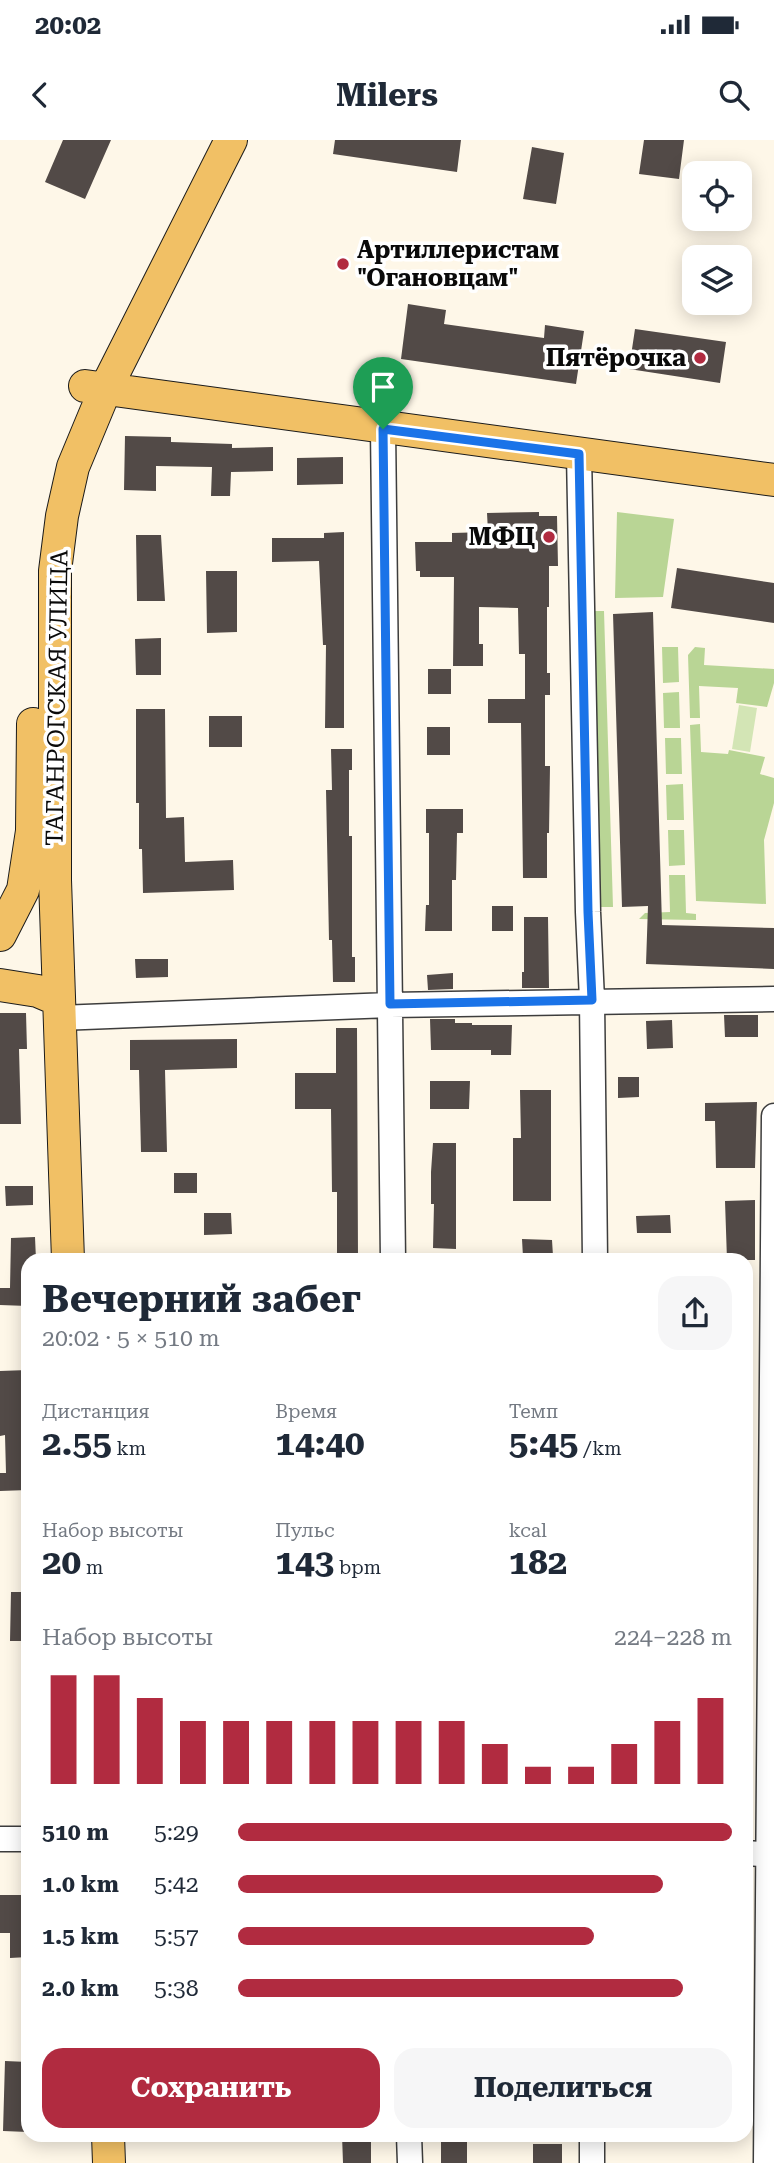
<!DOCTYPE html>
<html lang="ru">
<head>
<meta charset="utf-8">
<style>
  body { margin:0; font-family:"Roboto Serif",serif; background:#f6f6f7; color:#1f2937; height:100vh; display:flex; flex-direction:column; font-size:26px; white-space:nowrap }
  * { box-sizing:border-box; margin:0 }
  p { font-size:23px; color:#747a83 }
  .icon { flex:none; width:38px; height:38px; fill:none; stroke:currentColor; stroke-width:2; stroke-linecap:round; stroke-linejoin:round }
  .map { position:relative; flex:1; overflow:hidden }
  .details { position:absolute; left:21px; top:1113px; width:732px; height:889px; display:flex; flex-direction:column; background:#fff; border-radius:21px; box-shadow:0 4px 18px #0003 }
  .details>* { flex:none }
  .controls { position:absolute; left:682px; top:21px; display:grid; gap:14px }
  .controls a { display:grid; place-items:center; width:70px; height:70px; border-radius:14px; background:#fff; box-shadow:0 4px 18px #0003; font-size:35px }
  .pin { position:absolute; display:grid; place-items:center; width:60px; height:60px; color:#fff; margin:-72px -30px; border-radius:50% 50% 50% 0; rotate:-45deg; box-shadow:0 0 7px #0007 }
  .pin .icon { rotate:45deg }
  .round { display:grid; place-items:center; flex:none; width:74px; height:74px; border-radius:21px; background:#f6f6f7 }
  .headline { display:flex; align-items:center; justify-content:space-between; height:119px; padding:0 21px }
  h1 { font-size:38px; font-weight:700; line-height:52px }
  .stats { display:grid; grid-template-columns:repeat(3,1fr); gap:10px; height:119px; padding:7px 21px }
  .stats div { display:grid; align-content:center }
  .stats b { font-size:35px; font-weight:700 }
  .stats small { font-size:19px; font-weight:400 }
  .stats p { font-size:19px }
  .chart { height:196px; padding:14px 21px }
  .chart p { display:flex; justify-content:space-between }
  .chart svg { width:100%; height:126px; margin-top:7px; stroke:#b12b40; stroke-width:6 }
  .cta { display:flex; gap:14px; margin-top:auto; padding:14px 21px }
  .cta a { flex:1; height:80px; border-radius:21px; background:#b12b40; color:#fff; font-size:28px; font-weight:700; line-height:80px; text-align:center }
  .cta a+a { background:#f6f6f7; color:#1f2937 }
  ul { padding:0 21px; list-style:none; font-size:23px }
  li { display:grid; grid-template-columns:112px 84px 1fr; align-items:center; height:52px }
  li i { height:18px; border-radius:9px; background:#b12b40 }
  .status { display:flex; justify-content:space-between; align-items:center; height:49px; padding:0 35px; background:#fff; direction:ltr }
  .status svg { height:19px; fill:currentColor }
  header { display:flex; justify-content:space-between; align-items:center; height:91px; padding:0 21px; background:#fff; font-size:32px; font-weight:700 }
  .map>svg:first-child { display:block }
  .green { fill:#d3e5b5 }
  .forest { fill:#b9d595 }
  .building { fill:#524a47 }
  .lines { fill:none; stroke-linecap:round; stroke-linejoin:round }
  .minor-casing { stroke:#3d3d3d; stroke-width:27 }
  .major-casing { stroke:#1b1b1b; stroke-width:34 }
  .minor { stroke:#fff; stroke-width:24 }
  .major { stroke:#f1c065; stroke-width:32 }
  .route-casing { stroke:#fff; stroke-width:14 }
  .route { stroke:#1a73e8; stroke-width:9 }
  .poi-dot { fill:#b12b40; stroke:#fff; stroke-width:2.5 }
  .labels { text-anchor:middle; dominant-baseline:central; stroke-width:7; stroke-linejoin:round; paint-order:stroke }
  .poi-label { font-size:24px; font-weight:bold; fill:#0a0a0a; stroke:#fff; text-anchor:end }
  .street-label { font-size:24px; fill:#0a0a0a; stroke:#fff }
</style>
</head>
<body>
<div class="status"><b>20:02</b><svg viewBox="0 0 49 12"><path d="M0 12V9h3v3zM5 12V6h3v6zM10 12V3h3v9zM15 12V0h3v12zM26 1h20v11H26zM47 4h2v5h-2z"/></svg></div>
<header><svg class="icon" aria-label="back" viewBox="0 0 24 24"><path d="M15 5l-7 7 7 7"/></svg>Milers<svg class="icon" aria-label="search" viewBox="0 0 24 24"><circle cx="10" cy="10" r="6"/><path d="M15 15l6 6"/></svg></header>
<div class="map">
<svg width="774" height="2023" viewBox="0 0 774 2023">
  <rect width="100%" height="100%" fill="#fef7e8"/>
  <path class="green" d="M739 565 757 568 750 612 732 609Z"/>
  <path class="forest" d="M617 372 674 379 663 457 615 458Z
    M586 471H604L613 767H595Z
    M662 507H678L679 542 663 543Z
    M695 507 705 508 704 525 774 529V543L767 567 736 563 738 548 699 546 700 578H690L688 515Z
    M679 552 680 588H664L663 553Z
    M700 584 701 612 728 614 729 610 765 617 760 634 774 638V663L764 700 766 764 696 761 690 585Z
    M665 598H681L682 634H666Z
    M683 644 684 680H667L666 645Z
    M668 690H684L685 725 669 726Z
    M669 735H685L686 773 696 774V780L639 779 645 773 670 772Z"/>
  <path class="building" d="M63 0H111L85 59 45 42Z
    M335 0H461L457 32 333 14Z
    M644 0H684L679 39 639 34Z
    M532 7 564 13 556 64 523 59Z
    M408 164 446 170 444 184 544 198 545 185 584 191 576 244 401 219Z
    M635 189 726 202 720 243 629 229Z
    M125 296 171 297V302L232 304V308L273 307V331L231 332 230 356H211L212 327 156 326V351L124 350Z
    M343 317V344L297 345V318Z
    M539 372V376H557L558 426H549V467H547V533H550V555H545V626H550L549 693H547V738H523L521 583H488V559H525V514H519L518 468 479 467V504H483V526H453L454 437H420V431H416L415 402H452V393L488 392 487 373Z
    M344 392V588H325L326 505H323L319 421 272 422V398H324V393Z
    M136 395H161L165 461H137Z
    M677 428 774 443V483L671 468Z
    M206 431H237V492L207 493Z
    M653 472 662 785 774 788V829L646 824 648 766 622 767 613 474Z
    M161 498V535H136L135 499Z
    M428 529H451V554H428Z
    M136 569H165L166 678 184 677 185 722 233 720 234 750 143 753 142 709H139V663H136Z
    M209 576H242V607H209Z
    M427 587H450V615H427Z
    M331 609H352V630H349V696H352V817H355V842H333L332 800H329L326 650H332Z
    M426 669H463V693H457L456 740H452V791H425L426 765H429V693H426Z
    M492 766H513V791H492Z
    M524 777H548L549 848H522V832H524Z
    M135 819H168V837L136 838Z
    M453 833V849L428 850 427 835Z
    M0 873H26L27 909H19L21 984H0Z
    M724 875H758V897H725Z
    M430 879H455V883H472V885H512L511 915H491V910H431Z
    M672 880 673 908 647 909 646 881Z
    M336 888H357L358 1120H337V1052H332L331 969H295V933H336Z
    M237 899V928L165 930 167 1012H141L139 930H130V900Z
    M618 937H639V957L618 958Z
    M430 941H470L469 969H430Z
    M520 950H551V1061H513V998H521Z
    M757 962 755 1028H716L715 981H705V963Z
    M433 1003H456V1109L433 1108 434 1064H431V1032Z
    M174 1033H197V1053H174Z
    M5 1046H33V1065L6 1066Z
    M755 1060V1120H727L725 1061Z
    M204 1073H231L232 1094 204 1095Z
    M670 1075 671 1093H637L636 1076Z
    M35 1097 36 1120H28V1166L0 1165V1148H10L11 1098Z
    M522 1099 552 1100 553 1116 523 1117Z
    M28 1230V1350L0 1351V1333H6L5 1295 0 1296V1231Z
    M11 1452H28V1501H10Z
    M0 1755H28V1817L10 1818V1793H0Z
    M5 1921 28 1922V1992L3 1991Z
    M342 1995H371V2023H343Z
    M441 2002H467V2023H441Z
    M533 2004H562V2023H533Z"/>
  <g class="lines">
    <defs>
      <path id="minor" d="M383 288 393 1120
        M579 314 588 772 592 860 595 1120
        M59 878 390 865 774 859
        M0 1699H28
        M746 1713 774 1715
        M409 1995 410 2023
        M592 2023V1995
        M766 2023 774 976"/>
      <path id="major" d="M85 246 774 340
        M0 795 23 750 32 691 33 584
        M0 845 38 851 59 860
        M68 1120 55 740V431L62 376 73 327 105 250 231 0
        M108 1995 109 2023"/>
    </defs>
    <use href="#minor" class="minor-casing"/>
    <use href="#major" class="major-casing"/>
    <use href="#minor" class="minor"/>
    <use href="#major" class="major"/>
  </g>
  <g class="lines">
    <defs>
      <path id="route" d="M383 289 579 314 588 772 592 860 390 864Z"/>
    </defs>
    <use href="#route" class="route-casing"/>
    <use href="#route" class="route"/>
  </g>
  <g class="poi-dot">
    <circle cx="343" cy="124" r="7"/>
    <circle cx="700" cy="218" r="7"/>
    <circle cx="549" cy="397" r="7"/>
  </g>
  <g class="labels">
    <g class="poi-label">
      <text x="357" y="110" text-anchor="start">Артиллеристам<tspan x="357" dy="28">"Огановцам"</tspan></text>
      <text x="686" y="218">Пятёрочка</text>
      <text x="535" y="397">МФЦ</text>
    </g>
    <g class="street-label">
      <text transform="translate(57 558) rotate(-89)">ТАГАНРОГСКАЯ УЛИЦА</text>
    </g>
  </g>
</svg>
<div class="controls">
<a><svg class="icon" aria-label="locate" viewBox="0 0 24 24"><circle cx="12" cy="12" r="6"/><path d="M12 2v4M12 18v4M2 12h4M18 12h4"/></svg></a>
<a><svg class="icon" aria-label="layers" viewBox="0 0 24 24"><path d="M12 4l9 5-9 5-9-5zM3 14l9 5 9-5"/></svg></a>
</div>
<div class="pin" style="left:383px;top:289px;background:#1e9e55"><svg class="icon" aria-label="arrive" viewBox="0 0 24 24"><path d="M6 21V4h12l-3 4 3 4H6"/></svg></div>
<section class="details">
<div class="headline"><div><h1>Вечерний забег</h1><p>20:02 · 5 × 510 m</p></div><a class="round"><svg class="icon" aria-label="share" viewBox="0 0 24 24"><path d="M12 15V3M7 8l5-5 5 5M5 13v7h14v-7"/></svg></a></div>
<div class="stats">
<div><p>Дистанция</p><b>2.55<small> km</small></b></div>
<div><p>Время</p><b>14:40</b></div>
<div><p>Темп</p><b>5:45<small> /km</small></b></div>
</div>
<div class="stats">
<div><p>Набор высоты</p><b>20<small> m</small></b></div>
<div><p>Пульс</p><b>143<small> bpm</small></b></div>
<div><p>kcal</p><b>182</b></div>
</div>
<div class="chart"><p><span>Набор высоты</span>224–228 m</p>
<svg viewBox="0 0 160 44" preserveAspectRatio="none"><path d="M5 44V6M15 44V6M25 44V14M35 44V22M45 44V22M55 44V22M65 44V22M75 44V22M85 44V22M95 44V22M105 44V30M115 44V38M125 44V38M135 44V30M145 44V22M155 44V14"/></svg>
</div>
<ul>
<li><b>510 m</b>5:29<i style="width:100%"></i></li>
<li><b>1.0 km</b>5:42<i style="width:86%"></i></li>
<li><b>1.5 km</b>5:57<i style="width:72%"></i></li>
<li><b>2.0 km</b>5:38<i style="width:90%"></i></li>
</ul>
<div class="cta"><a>Сохранить</a><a>Поделиться</a></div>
</section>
</div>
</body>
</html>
